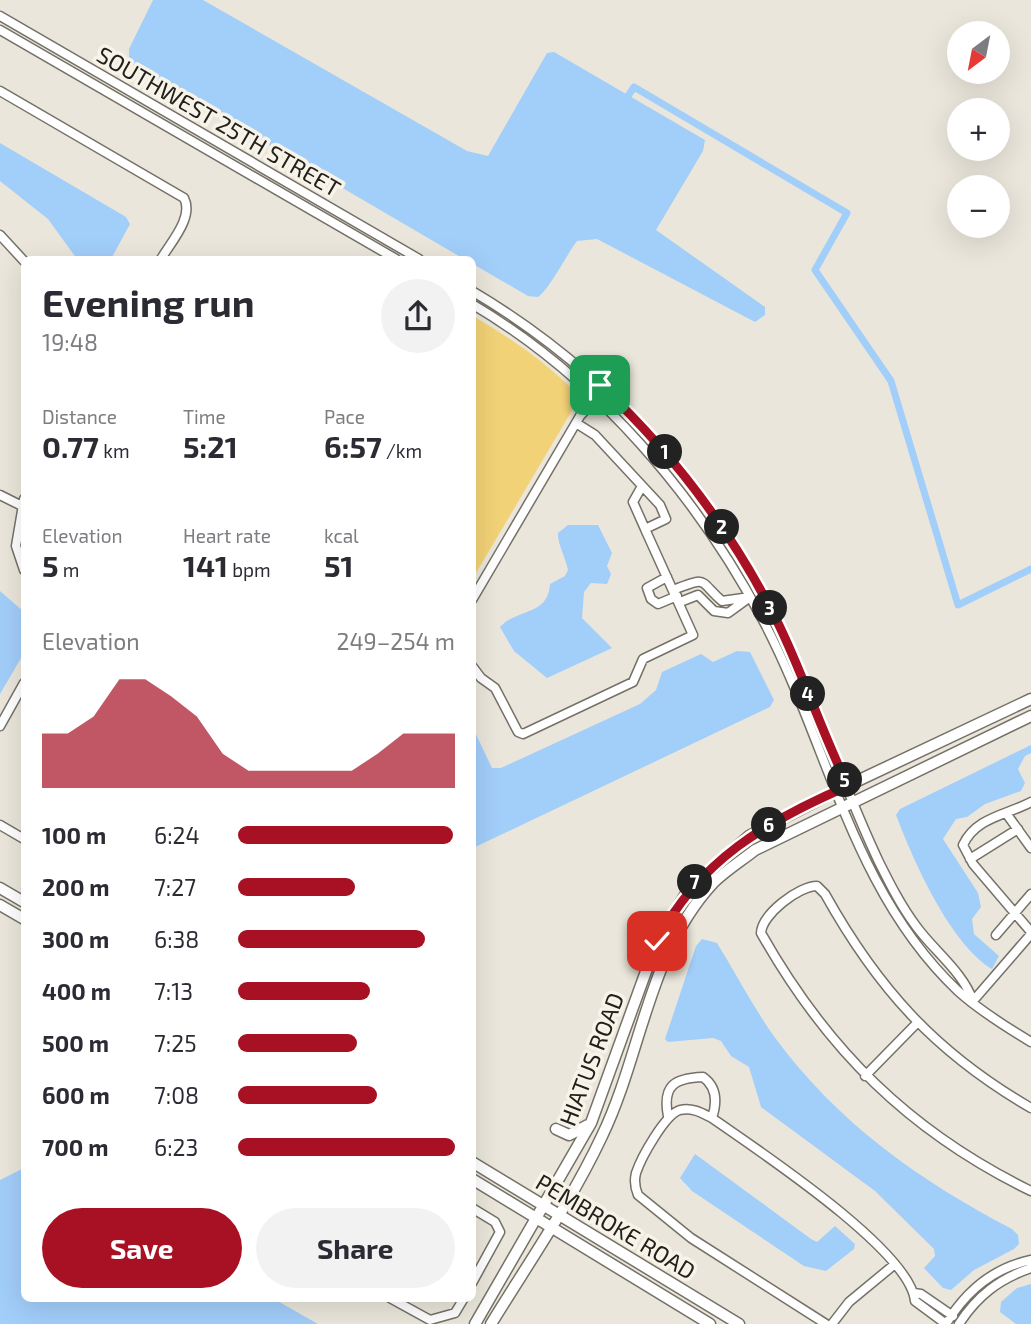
<!DOCTYPE html>
<html lang="en">
<head>
<meta charset="utf-8">
<style>
  body { margin:0; font-family:"Exo 2",sans-serif; background:#f2f2f3; color:#2b2b33; height:100vh; display:flex; flex-direction:column; font-size:26px; white-space:nowrap }
  * { box-sizing:border-box; margin:0 }
  p { font-size:23px; color:#7c7c81 }
  .icon { flex:none; width:38px; height:38px; fill:none; stroke:currentColor; stroke-width:2; stroke-linecap:round; stroke-linejoin:round }
  .map { position:relative; flex:1; overflow:hidden }
  .sheet { position:absolute; left:21px; top:256px; width:455px; height:1046px; display:flex; flex-direction:column; background:#fff; border-radius:10px; box-shadow:0 7px 28px #0002 }
  .sheet>* { flex:none }
  .needle { width:46px; rotate:212deg }
  .fabs { position:absolute; left:947px; top:21px; display:grid; gap:14px }
  .fabs a { display:grid; place-items:center; width:63px; height:63px; border-radius:50%; background:#fff; box-shadow:0 7px 28px #0002; font-size:35px }
  .pin { position:absolute; display:grid; place-items:center; width:60px; height:60px; color:#fff; margin:-30px; border-radius:14px; box-shadow:0 4px 10px #0006 }
  .km { position:absolute; width:35px; height:35px; margin:-18px; border-radius:50%; background:#222; color:#fff; font-size:19px; line-height:35px; text-align:center }
  .round { display:grid; place-items:center; flex:none; width:74px; height:74px; border-radius:37px; background:#f2f2f3 }
  .summary { display:flex; align-items:center; justify-content:space-between; height:119px; padding:0 21px }
  h1 { font-size:38px; font-weight:700; line-height:52px }
  .stats { display:grid; grid-template-columns:repeat(3,1fr); gap:10px; height:119px; padding:7px 21px }
  .stats div { display:grid; align-content:center }
  .stats b { font-size:30px; font-weight:700 }
  .stats small { font-size:19px; font-weight:400 }
  .stats p { font-size:19px }
  .chart { height:196px; padding:14px 21px }
  .chart p { display:flex; justify-content:space-between }
  .chart svg { width:100%; height:126px; margin-top:7px; fill:#a81124; opacity:.7 }
  .action { display:flex; gap:14px; margin-top:auto; padding:14px 21px }
  .action a { flex:1; height:80px; border-radius:42px; background:#a81124; color:#fff; font-size:28px; font-weight:700; line-height:80px; text-align:center }
  .action a+a { background:#f2f2f3; color:#2b2b33 }
  ul { padding:0 21px; list-style:none; font-size:23px }
  li { display:grid; grid-template-columns:112px 84px 1fr; align-items:center; height:52px }
  li i { height:18px; border-radius:9px; background:#a81124 }
  .map>svg:first-child { display:block }
  .green { fill:#f2d277 }
  .water { fill:#a2cefa }
  .lines { fill:none; stroke-linecap:round; stroke-linejoin:round }
  .canal { stroke:#a2cefa; stroke-width:7 }
  .minor-casing { stroke:#757167; stroke-width:11 }
  .major-casing { stroke:#757167; stroke-width:13 }
  .minor { stroke:#fff; stroke-width:8 }
  .major { stroke:#fff; stroke-width:10 }
  .route-casing { stroke:#fff; stroke-width:14 }
  .route { stroke:#a81124; stroke-width:9 }
  .labels { text-anchor:middle; dominant-baseline:central; stroke-width:7; stroke-linejoin:round; paint-order:stroke }
  .street-label { font-size:23px; fill:#21201b; stroke:#f7f3e8 }
</style>
</head>
<body>
<div class="map">
<svg width="1031" height="1324" viewBox="0 0 1031 1324">
  <rect width="100%" height="100%" fill="#eae6db"/>
  <path class="green" d="M473 316C512 339 548 363 580 397L473 578Z"/>
  <path class="water" d="M153 0H203L467 151 488 156 547 53 554 52 705 140 703 151 656 230 765 307V315L755 322 597 239 577 241C567 254 549 290 538 297L528 296 473 264 472 259H464L129 63V49Z
    M0 143 126 217 130 224 111 259H77L48 219 0 181Z
    M568 525H598L612 553 607 566 611 574 607 584 591 583 584 592 582 618 612 648 547 678 514 651 500 627C518 608 548 616 550 584L565 576 568 570C566 559 557 543 558 533Z
    M0 591 24 612V653L0 694Z
    M737 651 750 652 774 700 770 707 473 848V728L492 768H501L640 704 656 690 662 672 701 654 713 662Z
    M1031 745V753L1025 756 1018 769 1025 783 1021 791 985 804 967 817 956 819 943 839 978 893 981 907 972 919 974 934 999 956 992 969C950 944 913 860 896 815L900 809Z
    M702 939 717 943C737 975 754 1009 776 1039 838 1123 920 1181 1012 1229L1018 1235 1019 1244 1014 1249 974 1270 951 1290 943 1288 924 1268 935 1256 934 1249 875 1191 761 1107 749 1067 731 1056 721 1041 713 1038 668 1042 665 1039 696 946Z
    M695 1154 811 1239 817 1242 835 1226 855 1244 854 1249 826 1271 804 1266 692 1191 680 1178Z
    M24 1168V1298L274 1299 318 1324H0V1180Z
    M1031 1284V1324H1016L1000 1312 1001 1302 1017 1288Z"/>
  <g class="lines">
    <path class="canal" d="M624 102 634 87 847 213 815 270 891 381 958 605 1031 569"/>
    <defs>
      <path id="minor" d="M0 16 419 259
        M0 30 396 259
        M0 91 184 198C194 217 171 242 161 259
        M0 235 24 261
        M472 291C616 376 725 504 793 656 823 723 847 795 879 862 890 884 901 906 916 926 934 951 963 972 973 1001
        M472 304C597 378 698 496 765 624 829 747 853 892 958 991 979 1010 1006 1027 1031 1042
        M642 486 633 502 645 529
        M0 495 24 507
        M24 499 16 546 24 570
        M667 577 647 588 651 599 658 604 677 596
        M673 590C709 576 698 580 722 601L750 597
        M472 600 580 416 595 399
        M680 602 698 595 714 611 728 613 750 597
        M472 666 481 678 495 688 518 732 523 734 633 682 643 659 693 635 645 529 666 519 660 505 595 435 576 423
        M0 726 24 683
        M1031 802C1007 815 976 817 963 845L973 864 1031 932
        M1006 813 1031 848
        M0 825 24 839
        M970 859 1018 829
        M996 935 1031 894
        M973 1001 1031 934
        M865 1076 917 1023
        M1031 1108C936 1053 878 989 825 894L817 886C799 886 762 914 761 933 827 1050 910 1132 1031 1191
        M668 1116C662 1085 675 1078 703 1077 717 1087 717 1103 712 1118
        M472 1208 495 1222 500 1232 472 1283
        M914 1293 921 1294 953 1316
        M390 1298 430 1320 455 1313 464 1298
        M826 1324 691 1238 638 1195C635 1188 634 1181 636 1173 641 1158 665 1114 680 1110 692 1107 702 1113 712 1118 756 1149 910 1250 915 1301L946 1324
        M832 1324 849 1302 895 1264
        M946 1324C966 1291 993 1268 1031 1260
        M959 1324C977 1296 999 1279 1031 1268"/>
      <path id="major" d="M0 888 24 902
        M0 905 24 919
        M556 1129 569 1135 588 1125
        M472 1162 739 1324
        M472 1179 710 1324
        M475 1324 591 1123 657 941 689 889 749 836 836 791 1031 699
        M491 1324C529 1262 571 1202 602 1136 642 1053 648 953 713 883 725 871 741 861 755 850L1031 716"/>
    </defs>
    <use href="#minor" class="minor-casing"/>
    <use href="#major" class="major-casing"/>
    <use href="#minor" class="minor"/>
    <use href="#major" class="major"/>
  </g>
  <g class="lines">
    <defs>
      <path id="route" d="M600 385C672 452 731 530 776 619 803 673 821 731 848 786 767 821 699 860 657 941"/>
    </defs>
    <use href="#route" class="route-casing"/>
    <use href="#route" class="route"/>
  </g>
  <g class="labels">
    <g class="street-label">
      <text transform="translate(219 121) rotate(30)">SOUTHWEST 25TH STREET</text>
      <text transform="translate(591 1059) rotate(-69)">HIATUS ROAD</text>
      <text transform="translate(616 1226) rotate(31)">PEMBROKE ROAD</text>
    </g>
  </g>
</svg>
<div class="fabs">
<a><svg class="needle" viewBox="-14 -14 28 28"><path d="M0-13l5 13h-10z" fill="#e53935"/><path d="M0 13l5-13h-10z" fill="#7c7c81"/></svg></a>
<a>+</a>
<a>−</a>
</div>
<div class="pin" style="left:600px;top:385px;background:#1e9e55"><svg class="icon" aria-label="arrive" viewBox="0 0 24 24"><path d="M6 21V4h12l-3 4 3 4H6"/></svg></div>
<div class="pin" style="left:657px;top:941px;background:#d93025"><svg class="icon" aria-label="check" viewBox="0 0 24 24"><path d="M5 12l5 5 9-10"/></svg></div>
<b class="km" style="left:665px;top:452px">1</b>
<b class="km" style="left:722px;top:527px">2</b>
<b class="km" style="left:770px;top:608px">3</b>
<b class="km" style="left:808px;top:694px">4</b>
<b class="km" style="left:845px;top:780px">5</b>
<b class="km" style="left:769px;top:825px">6</b>
<b class="km" style="left:695px;top:882px">7</b>
<section class="sheet">
<div class="summary"><div><h1>Evening run</h1><p>19:48</p></div><a class="round"><svg class="icon" aria-label="share" viewBox="0 0 24 24"><path d="M12 15V3M7 8l5-5 5 5M5 13v7h14v-7"/></svg></a></div>
<div class="stats">
<div><p>Distance</p><b>0.77<small> km</small></b></div>
<div><p>Time</p><b>5:21</b></div>
<div><p>Pace</p><b>6:57<small> /km</small></b></div>
</div>
<div class="stats">
<div><p>Elevation</p><b>5<small> m</small></b></div>
<div><p>Heart rate</p><b>141<small> bpm</small></b></div>
<div><p>kcal</p><b>51</b></div>
</div>
<div class="chart"><p><span>Elevation</span>249–254 m</p>
<svg viewBox="0 0 160 44" preserveAspectRatio="none"><path d="M0 44V25L10 25L20 19L30 6L40 6L50 12L60 19L70 32L80 38L90 38L100 38L110 38L120 38L130 32L140 25L150 25L160 25V44z"/></svg>
</div>
<ul>
<li><b>100 m</b>6:24<i style="width:99%"></i></li>
<li><b>200 m</b>7:27<i style="width:54%"></i></li>
<li><b>300 m</b>6:38<i style="width:86%"></i></li>
<li><b>400 m</b>7:13<i style="width:61%"></i></li>
<li><b>500 m</b>7:25<i style="width:55%"></i></li>
<li><b>600 m</b>7:08<i style="width:64%"></i></li>
<li><b>700 m</b>6:23<i style="width:100%"></i></li>
</ul>
<div class="action"><a>Save</a><a>Share</a></div>
</section>
</div>
</body>
</html>
